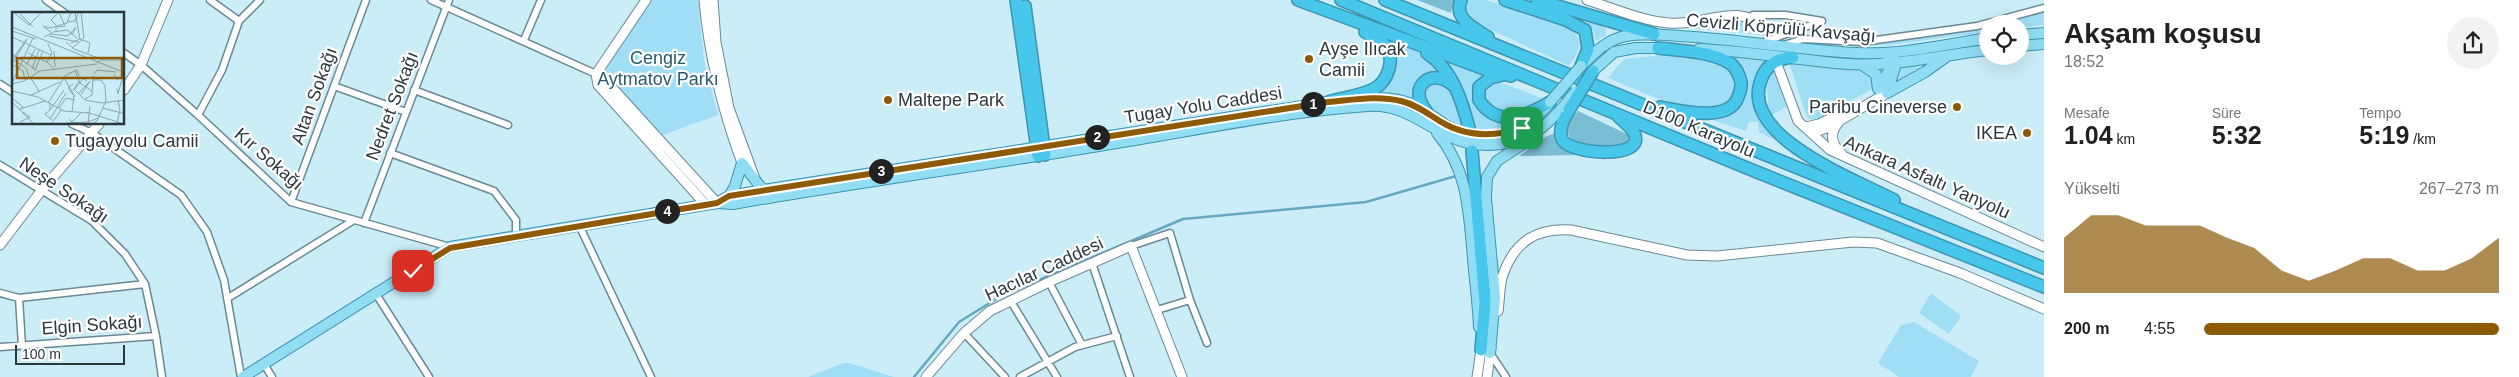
<!DOCTYPE html>
<html lang="tr">
<head>
<meta charset="utf-8">
<style>
  body { margin:0; font-family:Arial,sans-serif; background:#f2f2f2; color:#202124; height:100vh; display:flex; flex-direction:column; font-size:19px; white-space:nowrap }
  * { box-sizing:border-box; margin:0 }
  p { font-size:16px; color:#757577 }
  .icon { flex:none; width:28px; height:28px; fill:none; stroke:currentColor; stroke-width:2; stroke-linecap:round; stroke-linejoin:round }
  .map { position:relative; flex:1; overflow:hidden }
  .drawer { display:flex; flex-direction:column; background:#fff; width:475px }
  .drawer>* { flex:none }
  .controls { position:absolute; left:1979px; top:15px; display:grid; gap:10px }
  .controls a { display:grid; place-items:center; width:50px; height:50px; border-radius:50%; background:#fff; box-shadow:0 5px 20px #0002; font-size:25px }
  .scale { position:absolute; left:15px; bottom:12px; width:110px; box-sizing:border-box; padding-left:5px; border:2px solid #2b383d; border-top:0; font-size:14px; line-height:18px; white-space:nowrap; color:#2b383d; -webkit-text-stroke:4px #fff; paint-order:stroke }
  .pin { position:absolute; display:grid; place-items:center; width:42px; height:42px; color:#fff; margin:-21px; border-radius:10px; box-shadow:0 2px 8px #0006 }
  .km { position:absolute; width:25px; height:25px; margin:-12px; border-radius:50%; background:#222; color:#fff; font-size:14px; line-height:25px; text-align:center }
  .round { display:grid; place-items:center; flex:none; width:52px; height:52px; border-radius:26px; background:#f2f2f2 }
  .summary { display:flex; align-items:center; justify-content:space-between; height:85px; padding:0 20px }
  h1 { font-size:28px; font-weight:700; line-height:38px }
  .stats { display:grid; grid-template-columns:repeat(3,1fr); gap:8px; height:85px; padding:5px 20px }
  .stats div { display:grid; align-content:center }
  .stats b { font-size:25px; font-weight:700 }
  .stats small { font-size:14px; font-weight:400 }
  .stats p { font-size:14px }
  .chart { height:140px; padding:10px 20px }
  .chart p { display:flex; justify-content:space-between }
  .chart svg { width:100%; height:90px; margin-top:5px; fill:#8d5b08; opacity:.7 }
  ul { padding:0 20px; list-style:none; font-size:16px }
  li { display:grid; grid-template-columns:80px 60px 1fr; align-items:center; height:38px }
  li i { height:12px; border-radius:6px; background:#8d5b08 }
  main { display:flex; flex:1; min-height:0 }
  .map>svg:first-child { display:block }
  .green { fill:#9fdef4 }
  .forest { fill:#7abed4 }
  .lines { fill:none; stroke-linecap:round; stroke-linejoin:round }
  .stream { stroke:#65a9bf; stroke-width:2.5 }
  .street-casing { stroke:#6a8994; stroke-width:9 }
  .secondary-casing { stroke:#6a8994; stroke-width:11 }
  .primary-casing { stroke:#3d95af; stroke-width:12 }
  .highway-casing { stroke:#3d95af; stroke-width:14 }
  .street { stroke:#fff; stroke-width:6 }
  .secondary { stroke:#fff; stroke-width:9 }
  .primary { stroke:#91ddf4; stroke-width:10 }
  .highway { stroke:#47c7ec; stroke-width:11 }
  .primary-bridge-casing { stroke:#3d95af; stroke-width:12; stroke-linecap:butt }
  .highway-bridge-casing { stroke:#3d95af; stroke-width:14; stroke-linecap:butt }
  .primary-bridge { stroke:#91ddf4; stroke-width:10 }
  .highway-bridge { stroke:#47c7ec; stroke-width:11 }
  .route-casing { stroke:#fff; stroke-width:10 }
  .route { stroke:#8d5b08; stroke-width:6 }
  .poi-dot { fill:#8d5b08; stroke:#fff; stroke-width:2 }
  .labels { text-anchor:middle; dominant-baseline:central; stroke-width:4.5; stroke-linejoin:round; paint-order:stroke }
  .street-label { font-size:18px; fill:#2b383d; stroke:#fff }
  .poi-label { font-size:18px; fill:#2b383d; stroke:#fff; text-anchor:start }
  .park-label { font-size:18px; fill:#275d6e; stroke:#fff }
  .inset-road { fill:none; stroke:#8ba5ad; stroke-width:1 }
  .view { fill:#8d5b08; fill-opacity:0.15; stroke:#8d5b08; stroke-width:2.5 }
  .inset-edge { fill:none; stroke:#2b383d; stroke-width:2.5 }
</style>
</head>
<body>
<main>
<div class="map">
<svg width="2044" height="377" viewBox="0 0 2044 377">
  <rect width="100%" height="100%" fill="#cbedf8"/>
  <path class="green" d="M646 0H698L704 61 718 115 657 137 596 74Z
    M1467 0H1486L1570 27C1585 41 1579 52 1569 66L1466 18 1464 5Z
    M2044 12V25L2020 28V24H1993Z
    M1734 15 1756 25 1762 35 1676 27Z
    M1586 21 1605 27 1606 35 1596 41 1592 28Z
    M1987 25V32L1889 45 1855 46Z
    M1392 39 1423 53 1446 76 1415 90 1413 100 1374 94 1388 82 1389 44Z
    M1726 53 1767 58 1758 72 1754 99 1796 152 1794 156 1777 141 1759 132 1758 122H1749L1746 131 1713 120C1740 119 1759 88 1742 65 1738 60 1732 56 1726 53Z
    M1438 56 1483 75 1474 87V95L1516 122 1499 128 1477 130C1469 101 1459 78 1438 56Z
    M1655 56C1681 57 1712 55 1732 73L1736 90C1734 94 1731 100 1727 103 1702 123 1634 88 1608 78L1624 59Z
    M1934 60 1896 82 1900 65Z
    M1789 62 1862 69 1872 77V89L1816 120 1809 119 1806 115Z
    M1776 68 1787 106 1771 116 1767 110C1772 94 1759 83 1776 68Z
    M1437 81 1453 92 1464 127 1425 105 1422 92 1425 86Z
    M1499 82 1542 98C1529 113 1494 119 1483 96 1484 87 1491 84 1499 82Z
    M1931 293 1961 316 1949 334 1919 313Z
    M1914 322 1979 361 1971 377H1899L1878 363 1901 325Z
    M844 363H849L894 377H808Z"/>
  <path class="forest" d="M1417 0H1454L1451 13Z
    M1578 111 1629 135 1628 142C1612 150 1587 145 1571 139 1563 126 1568 120 1578 111Z
    M1555 133C1555 148 1567 152 1580 155L1519 156 1547 136Z"/>
  <g class="lines">
    <path class="stream" d="M914 377 959 322 1001 296 1183 219 1366 202 1456 176"/>
    <defs>
      <path id="street" d="M46 0 66 14
        M210 0 239 21
        M431 0 596 74
        M1753 15H1785L1822 21
        M524 40 541 0
        M1764 42 1822 21
        M1784 45 1803 39 1862 42 1977 26 2044 8
        M124 53 141 65 198 115 291 202 450 247
        M0 84 14 93
        M334 86 406 112
        M414 90 508 125
        M198 115 222 70 239 21 260 0
        M72 124 92 133 181 195 207 232 224 280 241 377
        M390 153 494 191 516 220V237
        M0 165 92 221 125 254 145 284 156 336 162 377
        M291 202 366 0
        M364 223 449 0
        M579 225 651 377
        M1131 246 1170 233 1190 300 1207 343
        M1092 263 1130 377
        M1049 282 1082 345
        M0 293 19 298 145 284
        M376 294 429 377
        M19 298 22 346
        M228 298 354 220
        M1010 300 1057 377
        M1157 310 1190 300
        M964 333 1005 377
        M0 347 156 336
        M1490 353 1506 377
        M264 364 272 377
        M1020 377 1075 347 1117 336"/>
      <path id="secondary" d="M704 0C709 57 722 109 742 163
        M713 0 716 42 729 108 754 176
        M1587 0C1613 8 1642 21 1669 23 1707 26 1738 0 1766 30
        M1778 67 1798 121 1830 150 2044 247
        M596 74 605 80 717 203
        M596 74 598 85 706 205
        M596 74 646 0
        M124 90 141 65 168 0
        M1839 122C1829 133 1831 144 1842 154
        M1806 127 1819 124 1838 115
        M1806 128 1818 131 1827 128 1887 93
        M0 245 41 191 99 124
        M1498 311C1500 299 1499 283 1504 272 1516 240 1538 228 1571 230L1687 255 1717 256 1853 242 1877 243 1960 273 2044 309
        M926 377 964 333 990 311 1049 282 1131 246 1182 377
        M1477 377 1481 350
        M1487 377 1491 348"/>
      <path id="primary" d="M2020 35 2044 33
        M2020 46 2044 44
        M1699 49C1749 51 1797 60 1847 64 1893 67 1942 55 1988 50
        M1583 64C1595 52 1608 39 1626 36 1648 32 1672 36 1694 37 1748 41 1802 50 1856 53 1900 55 1944 45 1988 38
        M1862 65 1876 74 1878 89
        M1593 71 1614 52 1636 48H1665
        M1878 89 1895 60
        M1887 93 1925 72 1946 57
        M1887 93 1895 67 1893 61 1888 59
        M1351 100C1372 98 1392 96 1412 104 1425 109 1435 119 1448 126 1485 146 1521 134 1548 105
        M1437 133C1468 169 1469 213 1473 259 1475 282 1478 304 1479 327
        M742 163 763 190 762 194
        M729 196 735 186 742 163
        M717 203 729 196 763 190 1334 101
        M1490 353 1495 297 1486 198 1487 177 1497 161 1532 138
        M243 377 450 247 717 203 733 204C855 183 977 166 1099 146 1188 132 1278 112 1368 106 1400 103 1423 124 1451 137 1479 151 1520 146 1544 126 1551 120 1557 113 1563 107"/>
      <path id="highway" d="M1016 0 1038 156
        M1298 0 1490 71 1511 76
        M1341 0 1747 168 2044 287
        M1385 0 2044 268
        M1461 0C1453 19 1474 28 1488 37
        M1505 0 1566 20 1585 30 1588 49 1581 66
        M1537 0 1654 34
        M1025 6 1045 155
        M1658 48C1680 51 1706 51 1726 61 1735 65 1739 73 1741 82 1742 88 1740 92 1738 97 1729 123 1681 111 1660 107
        M1427 53C1452 69 1462 101 1469 128
        M1793 57C1776 59 1765 65 1760 83 1743 138 1856 180 1894 200
        M1503 75 1490 78 1479 87V100C1498 129 1527 116 1550 102
        M1328 102C1342 98 1360 96 1374 89 1388 81 1396 59 1385 45 1379 39 1372 36 1365 32
        M1569 110C1564 119 1558 129 1562 139 1569 155 1648 160 1634 133 1631 127 1623 121 1618 116
        M1427 112C1405 86 1433 66 1454 86
        M1472 151 1485 303 1481 350"/>
    </defs>
    <use href="#street" class="street-casing"/>
    <use href="#secondary" class="secondary-casing"/>
    <use href="#primary" class="primary-casing"/>
    <use href="#highway" class="highway-casing"/>
    <use href="#street" class="street"/>
    <use href="#secondary" class="secondary"/>
    <use href="#primary" class="primary"/>
    <use href="#highway" class="highway"/>
    <defs>
      <path id="primary-bridge" d="M1550 102 1581 66
        M1563 107 1576 91"/>
      <path id="highway-bridge" d="M1569 110 1593 71"/>
    </defs>
    <use href="#primary-bridge" class="primary-bridge-casing"/>
    <use href="#highway-bridge" class="highway-bridge-casing"/>
    <use href="#primary-bridge" class="primary-bridge"/>
    <use href="#highway-bridge" class="highway-bridge"/>
  </g>
  <g class="lines">
    <defs>
      <path id="route" d="M413 271 450 248 717 203 729 196 1328 102C1352 100 1377 95 1401 101 1414 104 1424 111 1435 118 1462 137 1491 138 1522 128"/>
    </defs>
    <use href="#route" class="route-casing"/>
    <use href="#route" class="route"/>
  </g>
  <g class="poi-dot">
    <circle cx="1309" cy="59" r="5"/>
    <circle cx="888" cy="100" r="5"/>
    <circle cx="1957" cy="107" r="5"/>
    <circle cx="2027" cy="133" r="5"/>
    <circle cx="55" cy="141" r="5"/>
  </g>
  <g class="labels">
    <g class="street-label">
      <text transform="translate(1781 28) rotate(5)">Cevizli Köprülü Kavşağı</text>
      <text transform="translate(314 96) rotate(-70)">Altan Sokağı</text>
      <text transform="translate(1203 105) rotate(-9)">Tugay Yolu Caddesi</text>
      <text transform="translate(392 106) rotate(-69)">Nedret Sokağı</text>
      <text transform="translate(1699 129) rotate(23)">D100 Karayolu</text>
      <text transform="translate(269 159) rotate(41)">Kır Sokağı</text>
      <text transform="translate(1927 177) rotate(24)">Ankara Asfaltı Yanyolu</text>
      <text transform="translate(64 190) rotate(34)">Neşe Sokağı</text>
      <text transform="translate(1044 269) rotate(-25)">Hacılar Caddesi</text>
      <text transform="translate(92 325) rotate(-4)">Elgin Sokağı</text>
    </g>
    <g class="poi-label">
      <text x="1319" y="49">Ayşe Ilıcak<tspan x="1319" dy="21">Camii</tspan></text>
      <text x="898" y="100">Maltepe Park</text>
      <text x="1947" y="107" text-anchor="end">Paribu Cineverse</text>
      <text x="2017" y="133" text-anchor="end">IKEA</text>
      <text x="65" y="141">Tugayyolu Camii</text>
    </g>
    <g class="park-label">
      <text x="658" y="58">Cengiz<tspan x="658" dy="21">Aytmatov Parkı</tspan></text>
    </g>
  </g>
  <g transform="translate(12 12)">
    <rect width="112" height="112" fill="#cbedf8"/>
    <path class="inset-road" d="M1 0 17 13 30 0M63 0 68 27M8 2 21 15M56 10 63 9 67 0M44 13 39 8 47 0M0 15 113 61M0 19 24 27M44 19V15L53 14 47 0M41 20 55 18 65 26M39 22 56 24 64 15 60 23M37 24 66 30M0 25 39 43M32 25 40 21 31 14 38 16 55 11 59 0M54 30 62 37 89 47M59 31 68 27 78 31 76 41M60 36 72 26 69 0M42 39 43 55M16 41 35 50 42 57M0 42 26 59M0 48 15 27 0 52M2 48 14 56 17 65M35 50 40 41 36 32M85 51 88 48H113M0 52 11 59 13 68M15 52 23 37M20 57 27 38M23 58 31 39M63 59 68 71 80 79M82 62 85 58 104 60M102 62 105 68 107 65 110 67 106 82 105 77M18 65 27 79M52 66 62 83 60 100M81 68H89L93 74M67 69 62 77 68 83M0 71 21 26M0 72 12 69 28 59 85 52M61 72 56 76 63 85M93 74 94 91M0 79 26 85 52 99 76 101M61 79 71 67 75 69M67 81 78 69M19 83 48 70M68 83 73 88 90 91 113 88M69 83 78 69M0 86 12 96M73 87 80 83 81 64M0 90 22 112M36 91 54 63 65 58 67 64M38 92V98L52 78M47 96 54 86 63 88M91 96 113 102M8 97 33 89M38 98 33 102 40 108M74 100 112 112M38 107 54 81M57 107 60 110 69 101M8 110 18 105 11 100M54 111 76 110 86 106M105 111 108 98 106 88M39 112 50 97M76 112 78 94M80 112 85 109 93 91"/>
    <path class="view" d="M5 46H110V66H5Z"/>
    <rect width="112" height="112" class="inset-edge"/>
  </g>
</svg>
<div class="controls">
<a><svg class="icon" aria-label="locate" viewBox="0 0 24 24"><circle cx="12" cy="12" r="6"/><path d="M12 2v4M12 18v4M2 12h4M18 12h4"/></svg></a>
</div>
<div class="scale">100 m</div>
<div class="pin" style="left:1522px;top:128px;background:#1e9e55"><svg class="icon" aria-label="arrive" viewBox="0 0 24 24"><path d="M6 21V4h12l-3 4 3 4H6"/></svg></div>
<div class="pin" style="left:413px;top:271px;background:#d93025"><svg class="icon" aria-label="check" viewBox="0 0 24 24"><path d="M5 12l5 5 9-10"/></svg></div>
<b class="km" style="left:1313px;top:104px">1</b>
<b class="km" style="left:1097px;top:137px">2</b>
<b class="km" style="left:881px;top:171px">3</b>
<b class="km" style="left:667px;top:211px">4</b>
</div>
<section class="drawer">
<div class="summary"><div><h1>Akşam koşusu</h1><p>18:52</p></div><a class="round"><svg class="icon" aria-label="share" viewBox="0 0 24 24"><path d="M12 15V3M7 8l5-5 5 5M5 13v7h14v-7"/></svg></a></div>
<div class="stats">
<div><p>Mesafe</p><b>1.04<small> km</small></b></div>
<div><p>Süre</p><b>5:32</b></div>
<div><p>Tempo</p><b>5:19<small> /km</small></b></div>
</div>
<div class="chart"><p><span>Yükselti</span>267–273 m</p>
<svg viewBox="0 0 160 44" preserveAspectRatio="none"><path d="M0 44V17L10 6L20 6L30 11L40 11L50 11L60 17L70 22L80 33L90 38L100 33L110 27L120 27L130 33L140 33L150 27L160 17V44z"/></svg>
</div>
<ul>
<li><b>200 m</b>4:55<i style="width:100%"></i></li>
</ul>
</section>
</main>
</body>
</html>
